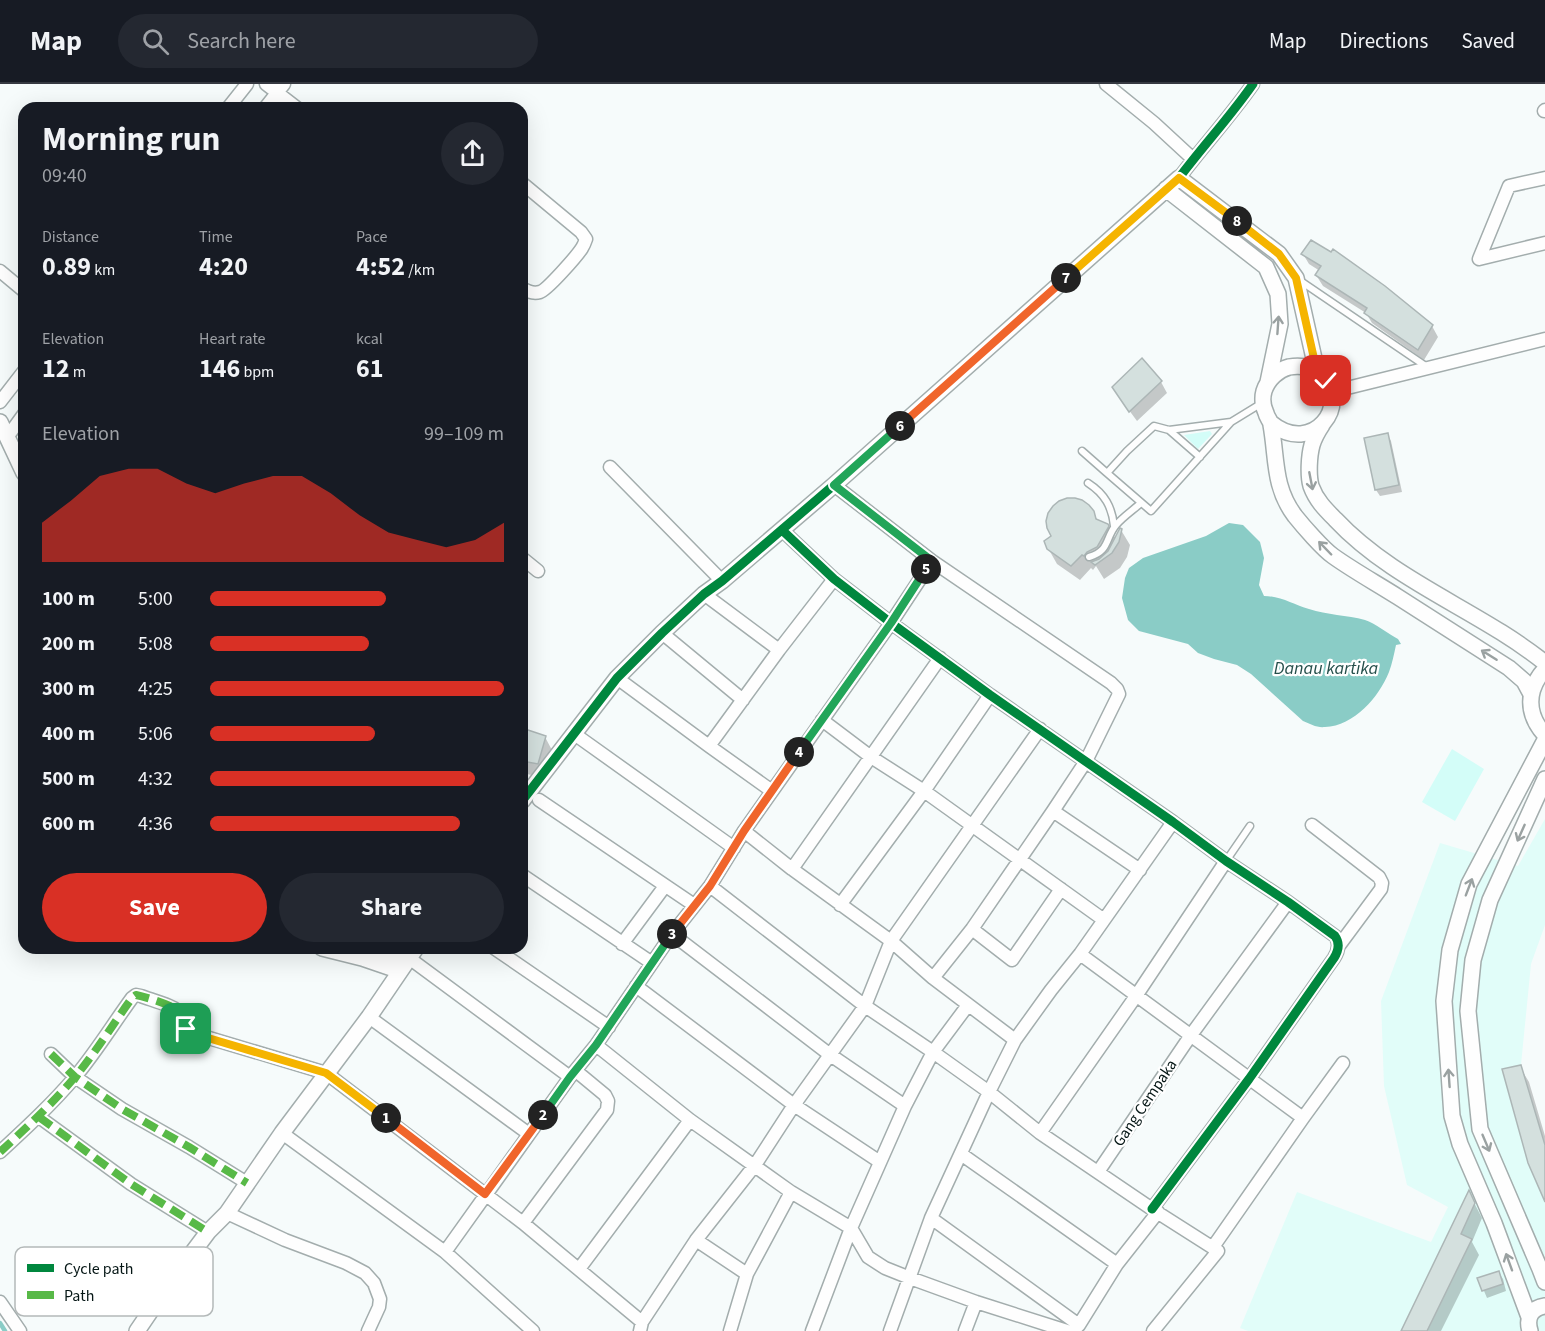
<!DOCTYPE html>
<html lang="en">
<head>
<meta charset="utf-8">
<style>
  body { margin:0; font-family:"Source Sans 3",sans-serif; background:#242831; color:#f1f3f6; height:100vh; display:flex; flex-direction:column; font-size:22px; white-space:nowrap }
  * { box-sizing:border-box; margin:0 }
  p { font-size:20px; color:#9ea1a6 }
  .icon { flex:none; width:33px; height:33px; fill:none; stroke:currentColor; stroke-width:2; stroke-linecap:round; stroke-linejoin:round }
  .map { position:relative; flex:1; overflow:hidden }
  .sheet { position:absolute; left:18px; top:18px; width:510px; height:852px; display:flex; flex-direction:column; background:#171b24; border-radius:18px; box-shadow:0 6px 24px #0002 }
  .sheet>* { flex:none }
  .pin { position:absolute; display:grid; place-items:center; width:51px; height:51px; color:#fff; margin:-26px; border-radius:12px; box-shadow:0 3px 9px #0006 }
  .km { position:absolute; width:30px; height:30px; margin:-15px; border-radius:50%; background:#222; color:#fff; font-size:16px; line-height:30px; text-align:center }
  .round { display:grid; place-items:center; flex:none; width:63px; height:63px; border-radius:32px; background:#242831 }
  .headline { display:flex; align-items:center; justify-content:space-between; height:102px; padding:0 24px }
  h1 { font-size:33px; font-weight:700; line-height:45px }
  .metrics { display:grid; grid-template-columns:repeat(3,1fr); gap:9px; height:102px; padding:6px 24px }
  .metrics div { display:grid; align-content:center }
  .metrics b { font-size:26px; font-weight:700 }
  .metrics small { font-size:16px; font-weight:400 }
  .metrics p { font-size:16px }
  .chart { height:168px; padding:12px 24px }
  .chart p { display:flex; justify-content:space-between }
  .chart svg { width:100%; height:108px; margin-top:6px; fill:#d93025; opacity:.7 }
  .action { display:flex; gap:12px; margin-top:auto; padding:12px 24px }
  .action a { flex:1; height:69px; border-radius:36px; background:#d93025; color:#fff; font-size:24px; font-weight:700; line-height:69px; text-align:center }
  .action a+a { background:#242831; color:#f1f3f6 }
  ul { padding:0 24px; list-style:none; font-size:20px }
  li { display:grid; grid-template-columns:96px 72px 1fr; align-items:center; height:45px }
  li i { height:15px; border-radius:8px; background:#d93025 }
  header { display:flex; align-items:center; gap:36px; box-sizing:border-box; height:84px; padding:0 30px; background:#171b24; border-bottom:2px solid #363941 }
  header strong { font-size:28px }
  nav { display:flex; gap:33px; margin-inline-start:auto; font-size:21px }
  .search { width:420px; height:54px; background:#242831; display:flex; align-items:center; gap:15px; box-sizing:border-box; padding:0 21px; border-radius:33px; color:#9ea1a6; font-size:22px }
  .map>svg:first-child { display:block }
  .built { fill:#e1fdf9 }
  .green { fill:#d3fdf8 }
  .water { fill:#8accc6 }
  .shadow { fill:#0003 }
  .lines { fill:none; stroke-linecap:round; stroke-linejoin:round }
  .stream { stroke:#8accc6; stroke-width:4.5 }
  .building { fill:#d4e0de; stroke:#acb6b6; stroke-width:1.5 }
  .service-casing { stroke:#a3adad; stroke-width:9 }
  .minor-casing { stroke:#a3adad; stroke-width:15 }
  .tertiary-casing { stroke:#a3adad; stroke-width:18 }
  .service { stroke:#fefefe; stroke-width:6 }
  .minor { stroke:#fefefe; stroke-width:12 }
  .tertiary { stroke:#fefefe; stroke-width:15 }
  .quiet { stroke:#58b947; stroke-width:8; stroke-dasharray:15 8; stroke-linecap:butt }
  .cycleway-casing { stroke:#fff; stroke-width:13 }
  .cycleway { stroke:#00873e; stroke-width:9 }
  .oneway { stroke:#9aa1a1 }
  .split-1-casing { stroke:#fff; stroke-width:12 }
  .split-2-casing { stroke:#fff; stroke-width:12 }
  .split-3-casing { stroke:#fff; stroke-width:12 }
  .split-4-casing { stroke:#fff; stroke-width:12 }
  .split-5-casing { stroke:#fff; stroke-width:12 }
  .split-6-casing { stroke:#fff; stroke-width:12 }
  .split-7-casing { stroke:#fff; stroke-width:12 }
  .split-8-casing { stroke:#fff; stroke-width:12 }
  .split-9-casing { stroke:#fff; stroke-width:12 }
  .split-1 { stroke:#f5b400; stroke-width:8 }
  .split-2 { stroke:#f0652b; stroke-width:8 }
  .split-3 { stroke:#22a559; stroke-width:8 }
  .split-4 { stroke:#f0652b; stroke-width:8 }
  .split-5 { stroke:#22a559; stroke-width:8 }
  .split-6 { stroke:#22a559; stroke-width:8 }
  .split-7 { stroke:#f0652b; stroke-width:8 }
  .split-8 { stroke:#f5b400; stroke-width:8 }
  .split-9 { stroke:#f5b400; stroke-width:8 }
  .labels { text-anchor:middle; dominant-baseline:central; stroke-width:4.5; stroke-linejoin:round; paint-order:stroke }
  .street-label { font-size:16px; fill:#051615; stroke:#fff }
  .water-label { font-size:18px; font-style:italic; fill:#244e4a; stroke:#fff }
  .key { fill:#fff; stroke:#b4b9b9; stroke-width:1.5 }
  .key-label { font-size:16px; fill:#051615 }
</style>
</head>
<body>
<header>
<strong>Map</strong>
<div class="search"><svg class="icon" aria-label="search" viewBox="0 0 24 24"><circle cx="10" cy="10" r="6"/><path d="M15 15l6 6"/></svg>Search here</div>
<nav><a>Map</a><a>Directions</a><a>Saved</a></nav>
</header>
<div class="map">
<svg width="1545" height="1247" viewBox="0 0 1545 1247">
  <rect width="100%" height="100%" fill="#f6fbfb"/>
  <path class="built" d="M1545 735V841L1531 880 1521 981 1545 1061V1247H1248L1240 1244 1297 1108 1431 1158 1448 1123 1407 1101 1384 1002 1381 917 1440 759 1518 782Z"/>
  <path class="green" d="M1210 347 1212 350 1198 365 1184 351Z
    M1452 665 1484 685 1455 737 1422 718Z"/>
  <path class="water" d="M1229 439 1243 441 1260 458 1264 474 1259 501 1264 512C1281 512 1294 521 1309 525 1327 531 1347 531 1365 536 1375 539 1388 550 1398 555L1401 560 1396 561C1394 570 1392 580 1389 588 1379 613 1354 642 1325 643 1317 644 1310 640 1303 637L1251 590 1237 581 1214 575 1198 569 1188 560 1139 547 1128 536 1122 514 1125 494 1129 484 1143 474 1206 452Z"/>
  <path class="shadow" d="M1303 170 1432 242 1438 253 1424 276 1372 239 1366 229 1323 202 1316 191 1320 187 1309 180Z
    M1142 276 1161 298 1167 309 1137 337 1120 314Z
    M1387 350 1391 357 1402 408 1380 412 1376 406Z
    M1093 428 1098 437 1107 441 1116 455 1121 446 1130 461 1127 473 1120 484 1104 495 1096 482 1093 486 1091 484 1080 496 1057 480 1048 464Z
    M522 645 545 653 553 668 546 694 522 689Z
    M1520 983 1529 998 1545 1052V1115Z
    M1469 1109 1482 1134 1472 1158 1479 1171 1441 1247H1403Z
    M1499 1189 1503 1195 1506 1207 1487 1214 1479 1195Z"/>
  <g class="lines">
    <path class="stream" d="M0 1239 5 1247"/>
  </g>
  <path class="building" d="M1311 156 1331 168 1333 165 1385 202 1433 241 1418 266 1364 229 1367 224 1315 191 1321 182 1301 170Z
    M1142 274 1162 297 1129 328 1112 303Z
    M1388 349 1399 401 1375 406 1364 354Z
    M1067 414H1075L1082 416 1089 421 1094 427 1096 435 1108 440 1109 442 1097 463 1087 468 1084 472 1082 471 1071 482 1047 465 1044 457 1051 452 1047 444 1046 437 1048 429 1053 422 1059 417Z
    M1120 444 1122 445 1119 458 1112 469 1095 481 1091 478 1099 475 1108 467Z
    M522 644 546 652 538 680 522 677Z
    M1521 981 1545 1061V1118L1528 1079 1502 985Z
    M1469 1106 1475 1119 1461 1150 1472 1155 1427 1247H1401Z
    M1499 1187 1503 1200 1482 1207 1477 1194Z"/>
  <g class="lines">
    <defs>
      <path id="service" d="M1299 196 1427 283
        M1231 338 1151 427 1107 389 1127 367 1154 342 1169 346 1231 338 1262 319
        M1169 346 1200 373
        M1082 367 1107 389
        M1088 399C1105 410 1112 423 1114 442
        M1089 473C1110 467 1105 454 1116 441 1123 433 1133 426 1141 419
        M1226 777 1250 742"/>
      <path id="minor" d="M266 0 297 24
        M1106 0 1154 39 1193 75
        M228 24 247 0
        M265 24 284 0
        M1544 27 1545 26
        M1179 94C1203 62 1230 33 1253 0
        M1545 94 1509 102 1479 175 1545 159
        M522 99 581 148 586 155C585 158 584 161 582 164 577 172 547 206 540 208 533 210 528 208 522 204
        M0 187 24 207
        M1331 308 1545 255
        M0 318 24 287
        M8 352 24 330
        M610 383 722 497
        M834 401 932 477 1111 599 1117 605 1119 610 1086 677 1053 727 972 845 933 894
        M782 446 834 495 891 539 990 611 1173 738 1226 777 1288 818 1335 852C1340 859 1339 866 1334 874L1249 995 1152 1125
        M522 474 538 487
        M704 510 779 566
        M662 549 743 616
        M617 594 709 662 772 707
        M822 636 871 673 924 707 1104 836
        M573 649 734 764
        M709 662 779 566 834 495
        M539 716 694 821
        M1053 727 1140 786
        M1312 741 1379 793 1382 799 1381 805 1338 863
        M744 747 792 785 891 857 933 894 1015 956
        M792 785 940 574
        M522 791 652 879
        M710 802 865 922 933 968 989 1008 1040 1049 1152 1125 1218 1167 1153 1247
        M840 821 924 707 990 611
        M972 845 1012 876 1061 805
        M672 850 829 970 905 1022
        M622 860 665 802
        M494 864 609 943
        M1080 870 1303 1034
        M409 874 570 993
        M636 902 794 1021 880 1078
        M369 933 529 1050
        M596 961 690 1036 791 1108 851 1144 868 1173 885 1184 910 1194 976 1218 1067 1247
        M51 970 75 993 122 1025 189 1063 247 1099
        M39 1033 131 1100 208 1148
        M282 1049 445 1168 533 1247
        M1040 1049 1136 912 1226 777
        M0 1068C26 1044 52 1020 75 993 96 968 113 940 132 914L136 911 141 912C151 916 176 922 181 930 185 937 183 942 189 948L326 989 523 1139 642 1238
        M961 1070 1117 1180
        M1098 1088 1191 951 1288 818
        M227 1129 285 1156 346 1179 365 1189 374 1199 380 1215 379 1223 368 1247
        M931 1134 1079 1241
        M523 1139 607 1026 608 1017 605 1011 576 987
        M696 1156 747 1190
        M1213 1163 1303 1034 1343 979
        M445 1168 570 993 596 961 672 850 710 802 744 747 891 539 932 477
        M579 1185 690 1036
        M0 1218 20 1247
        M1074 1246 1079 1241 1117 1180 1158 1128
        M640 1247 642 1238 696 1156 755 1081 794 1021 865 922 891 857 1040 645
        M730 1247 747 1190 791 1108
        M812 1247 851 1144 905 1022 933 968 968 921
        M890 1247 931 1134 989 1008 1015 956 1051 906 1080 870 1173 738
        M965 1247 976 1218"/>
      <path id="tertiary" d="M1166 105 1266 183 1278 210 1280 240 1268 298
        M0 338 24 389
        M1271 339C1312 373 1354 320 1319 290 1311 283 1300 281 1289 283 1278 286 1268 295 1264 307 1262 314 1263 323 1266 329 1267 334 1271 337 1271 341 1277 374 1273 403 1295 432 1303 442 1323 465 1333 472 1354 487 1376 499 1398 513 1435 537 1472 560 1509 584L1524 597 1531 610
        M1322 341C1318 347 1314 354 1312 361 1309 372 1308 391 1311 402 1316 416 1325 425 1335 435 1394 498 1479 526 1545 579
        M1545 585C1526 606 1526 630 1545 651
        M1545 695 1490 816 1473 876 1468 927 1480 1045 1540 1185 1545 1198
        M522 717 617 594 662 549 704 510 722 497 834 401 1179 94 1279 170 1296 194 1317 288
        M322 864 362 874 400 887
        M368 874 412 869
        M1529 1233 1494 1139 1460 1060 1452 1032 1444 917 1450 866 1469 800 1545 656
        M137 1247 169 1200 208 1148 227 1129 282 1049 369 933 416 864
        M1530 1247C1526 1234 1531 1224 1545 1222"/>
    </defs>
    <use href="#service" class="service-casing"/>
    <use href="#minor" class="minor-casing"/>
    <use href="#tertiary" class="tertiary-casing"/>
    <use href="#service" class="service"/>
    <use href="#minor" class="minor"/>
    <use href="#tertiary" class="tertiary"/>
    <path class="quiet" d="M51 970 75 993 122 1025 189 1063 247 1099
      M39 1033 131 1100 208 1148
      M0 1068C26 1044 52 1020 75 993 96 968 113 940 132 914L136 911C146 913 177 922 181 930 185 937 183 942 189 948L326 989"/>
    <defs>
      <path id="cycleway" d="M782 446 834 495 891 539 990 611 1173 738 1226 777 1288 818 1335 852C1340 859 1339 866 1334 874L1249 995 1152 1125
        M522 717 617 594 662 549 704 510 722 497 834 401 1179 94C1203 62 1230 33 1253 0"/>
    </defs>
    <use href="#cycleway" class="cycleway-casing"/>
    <use href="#cycleway" class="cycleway"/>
  </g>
  <defs><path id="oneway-shaft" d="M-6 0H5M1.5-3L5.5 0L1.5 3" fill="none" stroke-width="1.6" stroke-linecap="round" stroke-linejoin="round" transform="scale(1.5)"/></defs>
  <g class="oneway">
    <use href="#oneway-shaft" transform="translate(1278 241) rotate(-86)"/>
    <use href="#oneway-shaft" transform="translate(1311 397) rotate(79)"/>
    <use href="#oneway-shaft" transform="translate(1325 464) rotate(-134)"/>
    <use href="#oneway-shaft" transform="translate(1489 571) rotate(-148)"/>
    <use href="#oneway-shaft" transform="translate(1521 749) rotate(114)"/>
    <use href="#oneway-shaft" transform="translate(1469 803) rotate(-69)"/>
    <use href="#oneway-shaft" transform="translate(1449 994) rotate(-94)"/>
    <use href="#oneway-shaft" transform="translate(1486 1059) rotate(67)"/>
    <use href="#oneway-shaft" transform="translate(1509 1178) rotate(-110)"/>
  </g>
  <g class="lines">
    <defs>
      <path id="split-1" d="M186 945 189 948 198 951 326 989 386 1034"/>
      <path id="split-2" d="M386 1034 485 1110 543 1031"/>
      <path id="split-3" d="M543 1031 570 993 596 961 672 850"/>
      <path id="split-4" d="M672 850 710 802 744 747 799 668"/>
      <path id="split-5" d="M799 668 891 539 926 485"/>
      <path id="split-6" d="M900 342 834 401 932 477 926 485"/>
      <path id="split-7" d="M900 342 1066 194"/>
      <path id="split-8" d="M1066 194 1179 94 1237 137"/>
      <path id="split-9" d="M1237 137 1279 170 1296 194 1317 288 1326 297"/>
    </defs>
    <use href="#split-1" class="split-1-casing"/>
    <use href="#split-2" class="split-2-casing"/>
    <use href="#split-3" class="split-3-casing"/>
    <use href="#split-4" class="split-4-casing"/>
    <use href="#split-5" class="split-5-casing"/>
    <use href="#split-6" class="split-6-casing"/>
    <use href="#split-7" class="split-7-casing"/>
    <use href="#split-8" class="split-8-casing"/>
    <use href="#split-9" class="split-9-casing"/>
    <use href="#split-1" class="split-1"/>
    <use href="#split-2" class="split-2"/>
    <use href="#split-3" class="split-3"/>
    <use href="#split-4" class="split-4"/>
    <use href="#split-5" class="split-5"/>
    <use href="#split-6" class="split-6"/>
    <use href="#split-7" class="split-7"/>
    <use href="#split-8" class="split-8"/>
    <use href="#split-9" class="split-9"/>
  </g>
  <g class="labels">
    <g class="street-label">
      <text transform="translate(1145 1019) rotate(-56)">Gang Cempaka</text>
    </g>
    <g class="water-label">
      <text x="1326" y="584">Danau kartika</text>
    </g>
  </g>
  <rect x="15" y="1163" width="198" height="69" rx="9" class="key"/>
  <rect x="27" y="1180" width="27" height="8" fill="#00873e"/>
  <rect x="27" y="1207" width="27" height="8" fill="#58b947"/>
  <g class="key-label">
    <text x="64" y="1190">Cycle path</text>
    <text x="64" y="1217">Path</text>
  </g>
</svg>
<div class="pin" style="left:186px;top:945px;background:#1e9e55"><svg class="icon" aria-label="arrive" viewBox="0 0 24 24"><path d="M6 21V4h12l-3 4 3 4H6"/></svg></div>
<div class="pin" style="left:1326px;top:297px;background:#d93025"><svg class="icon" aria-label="check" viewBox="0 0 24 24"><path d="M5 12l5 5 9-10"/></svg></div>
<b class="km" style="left:386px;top:1034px">1</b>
<b class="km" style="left:543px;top:1031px">2</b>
<b class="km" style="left:672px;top:850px">3</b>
<b class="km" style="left:799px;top:668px">4</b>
<b class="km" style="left:926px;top:485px">5</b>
<b class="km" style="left:900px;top:342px">6</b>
<b class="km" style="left:1066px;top:194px">7</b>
<b class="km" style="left:1237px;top:137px">8</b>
<section class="sheet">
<div class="headline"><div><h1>Morning run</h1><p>09:40</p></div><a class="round"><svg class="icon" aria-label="share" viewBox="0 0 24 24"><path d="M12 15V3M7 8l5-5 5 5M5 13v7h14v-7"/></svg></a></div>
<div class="metrics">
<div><p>Distance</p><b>0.89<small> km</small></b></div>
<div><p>Time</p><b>4:20</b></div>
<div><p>Pace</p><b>4:52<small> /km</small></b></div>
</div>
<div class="metrics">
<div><p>Elevation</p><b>12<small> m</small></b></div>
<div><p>Heart rate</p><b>146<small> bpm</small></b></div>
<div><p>kcal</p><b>61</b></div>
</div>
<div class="chart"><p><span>Elevation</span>99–109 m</p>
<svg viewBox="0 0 160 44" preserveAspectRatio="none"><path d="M0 44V28L10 19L20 9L30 6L40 6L50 12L60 16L70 12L80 9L90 9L100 16L110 25L120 32L130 35L140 38L150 35L160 28V44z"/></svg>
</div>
<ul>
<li><b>100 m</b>5:00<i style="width:60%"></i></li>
<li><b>200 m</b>5:08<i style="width:54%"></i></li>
<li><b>300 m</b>4:25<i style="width:100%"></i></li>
<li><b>400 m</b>5:06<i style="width:56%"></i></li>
<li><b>500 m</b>4:32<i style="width:90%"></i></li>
<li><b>600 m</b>4:36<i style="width:85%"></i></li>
</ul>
<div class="action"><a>Save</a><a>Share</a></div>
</section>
</div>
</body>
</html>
